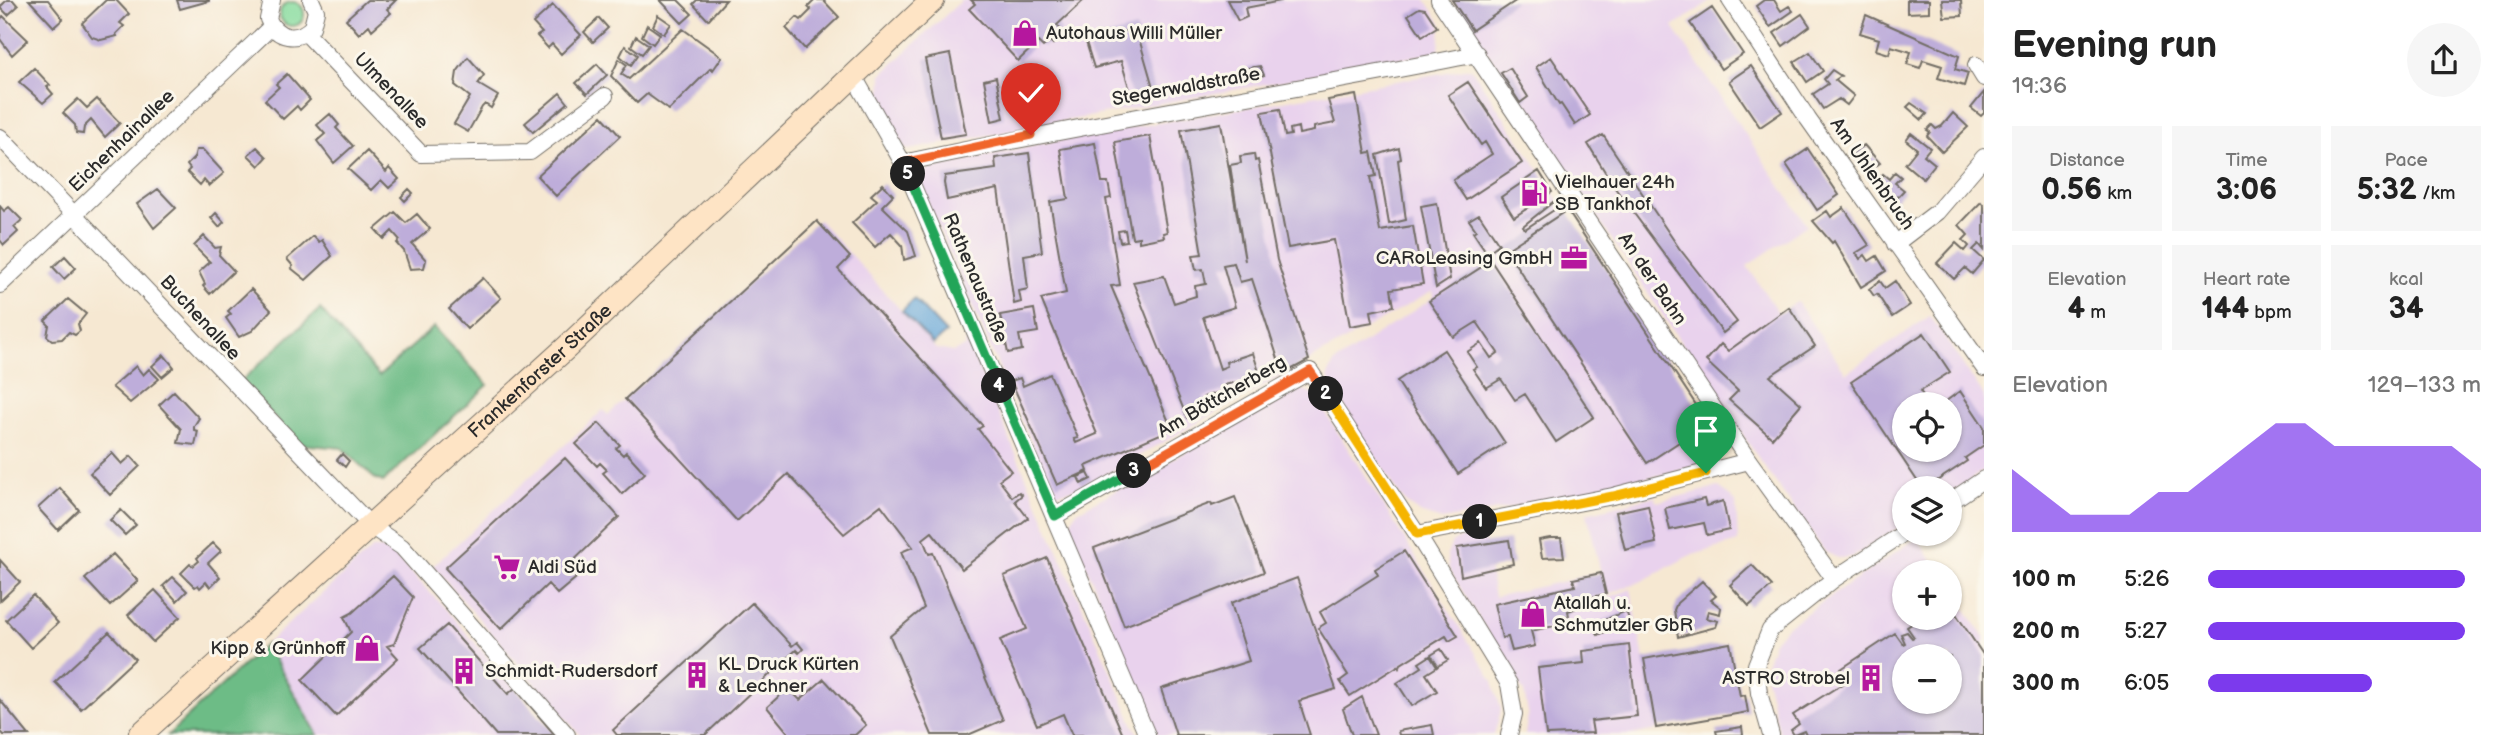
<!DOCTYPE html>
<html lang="en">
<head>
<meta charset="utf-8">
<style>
  body { margin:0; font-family:"Balsamiq Sans",sans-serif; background:#f6f6f6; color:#222; height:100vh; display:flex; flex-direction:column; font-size:26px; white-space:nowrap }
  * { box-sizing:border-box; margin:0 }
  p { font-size:23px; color:#767676 }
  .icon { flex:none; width:38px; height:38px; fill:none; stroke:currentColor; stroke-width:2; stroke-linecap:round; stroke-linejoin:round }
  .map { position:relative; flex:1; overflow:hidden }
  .panel { display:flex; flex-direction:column; background:#fff; width:525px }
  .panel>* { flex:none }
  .controls { position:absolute; left:1892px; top:392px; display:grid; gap:14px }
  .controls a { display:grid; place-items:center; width:70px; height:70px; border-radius:50%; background:#fff; box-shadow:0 2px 5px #0004; font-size:35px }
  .pin { position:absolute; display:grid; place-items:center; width:60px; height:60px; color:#fff; margin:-72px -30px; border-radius:50% 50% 50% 0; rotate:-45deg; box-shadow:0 0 7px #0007 }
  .pin .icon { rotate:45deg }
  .km { position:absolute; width:35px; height:35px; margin:-18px; border-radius:50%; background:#222; color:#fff; font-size:19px; line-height:35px; text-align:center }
  .round { display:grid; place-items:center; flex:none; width:74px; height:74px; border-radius:37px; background:#f6f6f6 }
  .overview { display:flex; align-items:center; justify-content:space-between; height:119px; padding:0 28px }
  h1 { font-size:38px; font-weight:800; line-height:52px }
  .stats { display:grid; grid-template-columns:repeat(3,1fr); gap:10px; height:119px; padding:7px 28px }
  .stats div { display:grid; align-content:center; border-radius:0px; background:#f6f6f6; text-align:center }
  .stats b { font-size:30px; font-weight:800 }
  .stats small { font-size:19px; font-weight:400 }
  .stats p { font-size:19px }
  .chart { height:196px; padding:14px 28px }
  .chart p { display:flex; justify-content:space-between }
  .chart svg { width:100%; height:126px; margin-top:7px; fill:#7c3aed; opacity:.7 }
  ul { padding:0 28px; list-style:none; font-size:23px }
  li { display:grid; grid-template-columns:112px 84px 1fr; align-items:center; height:52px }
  li i { height:18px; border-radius:9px; background:#7c3aed }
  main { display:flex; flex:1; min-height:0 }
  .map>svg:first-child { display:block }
  .built { fill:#e9d2ed; fill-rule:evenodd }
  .green { fill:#87dc9f; stroke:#598465; stroke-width:2 }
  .forest { fill:#6dbc86; stroke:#4c7458; stroke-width:2 }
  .water { fill:#65a6d8; stroke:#486882; stroke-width:2 }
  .building { fill:#beadda; fill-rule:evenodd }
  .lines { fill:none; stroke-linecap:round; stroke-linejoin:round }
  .street-casing { stroke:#726d65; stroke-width:18 }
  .secondary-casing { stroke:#726d65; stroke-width:25 }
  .street { stroke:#fff; stroke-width:16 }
  .secondary { stroke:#fee4c5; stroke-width:23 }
  .split-1-casing { stroke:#fff; stroke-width:14 }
  .split-2-casing { stroke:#fff; stroke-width:14 }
  .split-3-casing { stroke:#fff; stroke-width:14 }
  .split-4-casing { stroke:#fff; stroke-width:14 }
  .split-5-casing { stroke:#fff; stroke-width:14 }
  .split-6-casing { stroke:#fff; stroke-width:14 }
  .split-1 { stroke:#f5b400; stroke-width:9 }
  .split-2 { stroke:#f5b400; stroke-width:9 }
  .split-3 { stroke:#f0652b; stroke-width:9 }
  .split-4 { stroke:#22a559; stroke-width:9 }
  .split-5 { stroke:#22a559; stroke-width:9 }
  .split-6 { stroke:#f0652b; stroke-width:9 }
  .labels { text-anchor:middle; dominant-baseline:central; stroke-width:6; stroke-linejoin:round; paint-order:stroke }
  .poi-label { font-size:19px; fill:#2b2b2b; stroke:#fbf7ec; text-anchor:start }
  .street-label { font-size:19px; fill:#2b2b2b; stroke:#fbf7ec }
</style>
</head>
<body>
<main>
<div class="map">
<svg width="1984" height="735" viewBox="0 0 1984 735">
  <rect width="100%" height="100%" fill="#fbf7ec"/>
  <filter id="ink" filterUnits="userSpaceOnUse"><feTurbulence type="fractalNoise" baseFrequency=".0143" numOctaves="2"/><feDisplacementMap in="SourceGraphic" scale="14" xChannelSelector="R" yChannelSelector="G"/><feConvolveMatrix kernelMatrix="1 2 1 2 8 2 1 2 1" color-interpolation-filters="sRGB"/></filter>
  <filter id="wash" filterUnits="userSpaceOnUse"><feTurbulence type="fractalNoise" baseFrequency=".00686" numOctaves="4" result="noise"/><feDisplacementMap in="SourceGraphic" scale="28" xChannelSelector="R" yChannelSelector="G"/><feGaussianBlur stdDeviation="1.57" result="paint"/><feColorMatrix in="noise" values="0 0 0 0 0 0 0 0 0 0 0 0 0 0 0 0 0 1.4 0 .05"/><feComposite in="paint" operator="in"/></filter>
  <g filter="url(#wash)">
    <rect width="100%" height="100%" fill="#f6e8d2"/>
    <path class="built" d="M962 0H1426L1441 23 1439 52 908 150 902 145 881 105 882 74Z
      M1452 0H1712L1673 27 1807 225 1747 266 1779 314 1797 302 1846 373 1930 316 1984 396V470L1950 494V488H1904V524L1853 557 1838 558 1825 552 1757 456ZM1904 404H1950V450H1904Z
      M1471 68 1720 441 1718 455 1703 465 1548 501 1442 520 1419 513 1403 500 1330 385 1328 376 1334 363 1433 298V291L1085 486 1054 494 920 185 923 174 928 169 1039 144Z
      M819 220 936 349 953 352 965 347 966 338 1138 735H580L433 566 603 410 608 415Z
      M1301 389 1315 396 1493 681 1501 710 1494 735H1158L1069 526 1076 512Z
      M1719 487 1736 502 1738 542 1689 556 1640 582 1606 595 1607 598 1631 589 1657 730 1631 735H1525L1528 713 1524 692 1449 569 1447 555 1452 543 1464 535 1483 532 1494 597 1601 573 1587 513 1655 496 1657 502Z
      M1917 538 1940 572H1904V618H1950V586L1984 637V735H1780L1764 670 1774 641 1786 627ZM1904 656H1950V702H1904Z
      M372 549H383L393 554 444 607 555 735H318L266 644Z"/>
    <path class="green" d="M280 14a12 12 0 1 1 24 0a12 12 0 1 1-24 0Z"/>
    <path class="forest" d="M320 309 379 376 434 327 488 385 383 482 374 478 342 448 299 444 241 381Z
      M266 644 318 735H168Z"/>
    <path class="water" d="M914 299 946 333 933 344 902 311Z"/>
    <g id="blocks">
      <path class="building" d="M7 0H13L18 6 8 15 0 7Z
        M29 0H48L63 19 54 27Z
        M106 0H116L129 14 120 23 124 26 116 34 117 36 101 40 92 37 82 23Z
        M177 0H209V1L180 9Z
        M367 0H396L387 9 391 13 372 30 369 25 359 34 346 19Z
        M660 0H678L692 14 682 23Z
        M697 0H726L708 20 693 4Z
        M815 0H823L839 17 805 49 786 28 797 17 801 20 811 10 808 7Z
        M971 0H1084L1057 25 1061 30 1054 36 1057 40 1053 44 1050 41 1043 47 1038 42 1018 61 969 9 975 4Z
        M1227 0H1281V1L1245 8 1247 17 1238 21Z
        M1452 0H1517L1472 30Z
        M1764 0H1774L1781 11 1789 6 1793 11 1770 27 1756 6Z
        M1907 0H1929V12L1907 13Z
        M1942 0H1961L1962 16 1944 17Z
        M553 5 581 35 561 54 552 44 548 48 537 36 542 33 533 23Z
        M1419 8 1425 9 1437 27 1422 36 1408 15Z
        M1712 8 1743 54 1721 69 1690 23Z
        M1802 14 1810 26 1783 46 1774 33Z
        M658 15 671 24 664 34 653 26Z
        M1866 15 1959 56 1955 69 1968 73 1964 86 1938 78 1942 66 1923 60 1920 68 1907 64 1911 52 1891 46 1889 54 1876 50 1879 39 1860 33Z
        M3 16 28 40 12 55 0 39V20Z
        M599 18 608 28 593 42 584 32Z
        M647 25 660 34 653 44 642 36Z
        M1136 28 1155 94 1133 100 1121 61 1094 68 1086 42Z
        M683 29 722 57 713 70 711 68 669 110 647 94 637 103 611 76 619 59 627 65 621 74 629 79Z
        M636 36 649 45 642 54 631 46Z
        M625 46 638 55 631 65 620 56Z
        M1810 52 1823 71 1807 82 1794 62Z
        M950 54 966 134 941 138 925 59Z
        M468 57 484 75 478 84 498 96 491 108 485 104 482 107 468 132 454 124 470 97 455 85 457 72Z
        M1551 57 1590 115 1575 125 1561 104 1559 105 1536 67Z
        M597 64 607 75 587 94 576 83Z
        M1260 66 1264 75 1253 78 1248 68Z
        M1751 66 1782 112 1760 127 1729 81Z
        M34 68 50 85 47 87 53 94 43 103 19 82Z
        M1510 68 1528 97 1520 103 1501 73Z
        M1832 70 1841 76 1835 80 1854 96 1847 105 1839 99 1823 109 1813 94 1828 84 1824 79Z
        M287 74 310 100 300 110 297 106 283 119 265 100 279 87 276 84Z
        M996 77 1004 118 992 121 984 80Z
        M1468 82 1522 163 1466 200 1453 180 1492 154 1485 142 1481 145 1448 95Z
        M1984 92V113L1981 116 1971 108Z
        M560 93 568 103 533 132 525 123Z
        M1356 95 1366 153 1371 152 1376 176 1370 177 1380 231 1413 226 1423 284 1391 289 1394 306 1371 311 1373 322 1350 326 1334 240 1288 248 1262 112 1280 109 1285 136 1291 135 1290 129 1298 127 1299 134 1314 131V127L1335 123 1328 100Z
        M78 99 87 108 97 99 120 123 105 137 91 120 84 127 83 134 76 133 75 125 63 113Z
        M1911 103 1927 114 1922 120 1907 107Z
        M1953 113 1968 127 1942 152 1927 136 1930 132 1927 130 1932 125 1936 129 1942 126Z
        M330 114 339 125 336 128 353 146 334 163 317 141 325 134 317 125Z
        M602 116 620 136 556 196 537 176Z
        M1221 123 1245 261 1230 165 1241 163 1240 156 1254 154 1255 161 1258 160 1277 260 1309 360 1283 374 1252 279 1240 282 1234 263 1223 265 1235 307 1203 317 1220 369 1227 366 1226 362 1253 353 1260 375 1257 380 1232 383 1225 385 1227 390 1204 397 1209 410 1187 418 1133 282 1164 276 1174 303 1196 296 1195 286 1206 284 1203 269 1196 270 1193 255 1202 254 1181 130Z
        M1911 133 1930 148 1924 155 1935 164 1923 179 1905 164 1917 149 1906 140Z
        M1603 135 1679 248 1737 322 1723 333 1615 188 1588 144Z
        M1150 136 1167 232 1163 233 1164 237 1139 242V237L1132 238 1115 142Z
        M1095 143 1102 182H1108L1111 198 1106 199 1120 285 1111 286 1172 429 1086 466 1088 471 1057 485 1011 381 1020 378 1023 386 1050 374 1078 438 1074 439 1076 443 1097 434 1041 299 1066 293 1050 202 1068 199 1060 149Z
        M1864 145 1880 163 1865 173 1852 153Z
        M257 147 267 157 259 166 248 155Z
        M1399 148 1401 159 1398 160 1406 220 1389 224 1377 155Z
        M1808 149 1839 195 1817 210 1786 164Z
        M196 150H203L224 173 209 186 204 180 200 185 187 172 190 169 187 165 194 158Z
        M367 151 386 172 389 168 399 179 389 188 381 180 371 190 348 169Z
        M1029 153 1042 252 1024 255 1028 289 1019 291 1021 302 1014 304 998 189 947 200 944 183 945 176 996 169 995 158Z
        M1539 171 1552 192 1514 217 1501 197Z
        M1895 172 1901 177 1895 183 1904 190 1892 203 1874 185 1883 174 1889 179Z
        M883 184 893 195 882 206 908 231 916 256 904 260 902 245 891 233 875 247 852 223 877 200 871 195Z
        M158 189 176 208 154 228 137 204Z
        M409 189 413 193 405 201 401 197Z
        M1553 202 1557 208 1525 229 1523 226Z
        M1981 202 1984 206V250L1979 244 1973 250 1984 260 1972 274 1965 268 1954 279 1937 263 1956 243 1965 251 1969 246 1963 240 1968 235 1959 225Z
        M1437 203 1450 279 1436 288 1421 206Z
        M0 206 4 211 9 207 22 220 14 227 18 232 4 245 0 240Z
        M1844 208 1869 245 1856 253 1860 259 1865 255 1869 261 1877 256 1886 271 1861 287 1834 241 1832 243 1813 221 1827 211 1831 217Z
        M1567 210 1708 423 1647 463 1506 250Z
        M395 212 406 223 417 214 430 229 412 244 426 260 424 268 410 269 404 251 397 243 400 240 392 231 384 239 375 229Z
        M216 213 224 222 219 227 211 218Z
        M1479 214 1499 244 1487 253 1473 232 1476 230 1469 220Z
        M817 221 850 257 838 269 983 426 978 429 1011 471 999 480 1012 497 1019 492 1022 495 1015 501 1028 518 962 569 932 532 923 539 929 554 933 553 1003 720 968 735H932L890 636 924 608 901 552 913 547 881 505 844 534 788 474 737 521 625 399Z
        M1125 230 1127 241 1120 242 1118 231Z
        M204 236 215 248 221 247 219 255 234 271 210 294 203 286 205 284 199 272 210 262 194 246Z
        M313 236 319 242 322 240 332 256 306 280 291 268 293 266 287 259Z
        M65 256 76 268 64 279 53 267Z
        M1491 261 1594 417 1556 442 1525 394 1515 400 1501 379 1486 388 1473 369 1477 367 1467 352 1481 343 1491 358 1498 353 1477 322 1453 337 1429 301Z
        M483 278 501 298 467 329 449 309Z
        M1880 281 1885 288 1895 281 1910 305 1892 317 1877 294 1874 296 1869 289Z
        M251 289 271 310 252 331 239 337 226 318 231 314 228 311Z
        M68 299 86 314 78 324 80 331 75 335 69 332 62 339 52 340 47 336 49 325 45 321Z
        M1789 307 1815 346 1770 376 1801 404 1772 438 1729 400 1738 391 1706 361 1721 344 1728 351Z
        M1034 309 1038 332 1019 335 1022 350 1008 353 1000 315Z
        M1924 333 1950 372 1920 391 1929 404H1904V450H1950V404H1942L1960 391 1984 427V445L1965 458 1967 461 1926 488H1922L1851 382Z
        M1444 350 1505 443 1458 474 1397 381Z
        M164 355 174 367 162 377 152 366Z
        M136 366 143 375 149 369 159 379 130 403 112 387Z
        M174 391 199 418 194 426V430L198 431 195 445 178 443 181 429 159 405Z
        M599 423 620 445 616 448 623 455 626 452 645 473 622 494 603 473 607 470 600 463 597 466 576 444Z
        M112 453 122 464 131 456 140 466 110 495 90 473Z
        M342 454 349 461 345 467 337 460Z
        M565 458 619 517 567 567 576 578 557 594 548 584 501 629 445 568Z
        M1088 473 1091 479 1081 484 1078 477Z
        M60 488 79 510 58 530 38 508Z
        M1235 497 1264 572 1124 626 1094 548 1211 503 1212 506Z
        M1704 499 1706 506 1723 501 1729 530 1707 535 1704 523 1670 530 1665 508Z
        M1648 505 1656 543 1625 550 1616 512Z
        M121 510 136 525 125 535 110 520Z
        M1550 538H1561L1564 557 1542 558 1539 540Z
        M1509 540 1513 564 1461 576 1457 548Z
        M213 543 221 551 208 563 220 577 210 587 206 582 200 588 198 585 195 587 181 573 190 564 193 566 199 561 197 558Z
        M1404 551 1458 636 1449 641 1446 636 1401 664 1399 668 1398 666 1350 696 1340 681 1348 675 1318 628 1326 623 1320 612 1378 575 1375 569Z
        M113 554 138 581 110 606 85 579Z
        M1047 558 1123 735H1072L1063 714 1037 725 1000 640 1027 629 1004 576Z
        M0 560 20 582 0 601Z
        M1752 565 1772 586 1749 606 1730 585Z
        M1601 573 1606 594 1587 598 1588 604 1568 611 1569 616 1558 619 1559 625 1531 631 1535 646 1512 651 1508 637 1502 638 1494 604 1575 586 1573 579Z
        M393 576 413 597 394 644 387 646 398 658 336 716 302 680 351 632 344 617 352 613Z
        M173 577 187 591 177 601 163 586Z
        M1297 578 1336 689 1299 701 1310 735H1176L1161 689 1249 661 1231 603Z
        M1702 581 1716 596 1711 600 1721 608 1720 614 1708 611 1706 618 1718 621 1716 627 1678 637 1674 610 1677 603Z
        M155 590 180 617 153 642 128 615Z
        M33 595 58 623 31 648 6 620Z
        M752 603 792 646 797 642 803 649 799 653 796 650 705 735H617L613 730Z
        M1626 611 1630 622 1598 635 1594 624Z
        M1956 614 1984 656V735H1806L1804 731 1794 735 1791 730 1799 724 1793 715 1842 684 1835 673 1895 633 1903 644 1905 643 1901 634 1907 632 1912 638 1914 637 1907 627 1921 618 1947 619ZM1904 656H1950V702H1904Z
        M447 625 508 694 515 688 555 735H496L420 648Z
        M109 632 135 659 81 709 55 682Z
        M1730 643 1740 696 1745 695 1748 712 1656 728 1644 659Z
        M1629 645 1637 716 1591 721 1593 733 1546 735 1538 668 1584 663 1583 651Z
        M1441 649 1448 660 1438 666 1431 655Z
        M1430 656 1437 667 1426 674 1437 691 1412 706 1397 683 1422 667 1419 663Z
        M824 679 866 725 855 735H790L767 707 788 688 800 700Z
        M1362 697 1376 735H1352L1343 709Z
        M0 700 5 706 29 735H4L1 732Z
        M1432 725 1434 735H1399L1398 731Z
        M1742 727 1743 735H1717L1716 731Z"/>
    </g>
  </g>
  <g filter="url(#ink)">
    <use href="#blocks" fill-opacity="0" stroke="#726d65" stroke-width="2"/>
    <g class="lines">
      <defs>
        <path id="street" d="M272 0 268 19C277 39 297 42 312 27L316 11 311 0
          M1439 0 1749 461 1834 579
          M1730 0 1808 119 1984 368
          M306 33 421 154 530 152 605 96
          M1976 65 1984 78
          M853 75 903 163 1147 735
          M0 137 372 527 402 547 567 735
          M903 163C1094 122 1286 92 1477 54
          M1895 244 1937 212 1984 157
          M0 285 272 26
          M1950 502 1984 479
          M1055 516 1310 371 1417 534 1613 496 1749 461
          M1417 534 1509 684 1514 714 1509 735
          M1771 735 1759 693 1756 665 1770 630 1834 579 1904 533"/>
        <g id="secondary">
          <path id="s1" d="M140 735 566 348 933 0"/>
        </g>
      </defs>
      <use href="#street" class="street-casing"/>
      <use href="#secondary" class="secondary-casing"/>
      <use href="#street" class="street"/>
      <use href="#secondary" class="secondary"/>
    </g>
  </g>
  <g class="lines" filter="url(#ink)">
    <defs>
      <path id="split-1" d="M1480 522 1613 496 1706 473"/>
      <path id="split-2" d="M1326 394 1417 534 1480 522"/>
      <path id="split-3" d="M1134 471 1310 371 1326 394"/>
      <path id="split-4" d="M999 386 1055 516 1134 471"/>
      <path id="split-5" d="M908 174 999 386"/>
      <path id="split-6" d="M908 174 903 163 1031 135"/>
    </defs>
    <use href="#split-1" class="split-1-casing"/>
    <use href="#split-2" class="split-2-casing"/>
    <use href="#split-3" class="split-3-casing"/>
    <use href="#split-4" class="split-4-casing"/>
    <use href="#split-5" class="split-5-casing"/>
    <use href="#split-6" class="split-6-casing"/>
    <use href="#split-1" class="split-1"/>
    <use href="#split-2" class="split-2"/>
    <use href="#split-3" class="split-3"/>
    <use href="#split-4" class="split-4"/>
    <use href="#split-5" class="split-5"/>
    <use href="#split-6" class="split-6"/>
  </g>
  <defs>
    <symbol id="shop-bare" viewBox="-9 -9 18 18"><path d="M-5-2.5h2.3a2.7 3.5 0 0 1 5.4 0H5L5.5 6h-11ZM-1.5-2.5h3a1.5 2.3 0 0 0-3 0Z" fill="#b5179e" stroke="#fbf7ec" stroke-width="2.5" paint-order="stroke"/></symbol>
    <symbol id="fuel-bare" viewBox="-9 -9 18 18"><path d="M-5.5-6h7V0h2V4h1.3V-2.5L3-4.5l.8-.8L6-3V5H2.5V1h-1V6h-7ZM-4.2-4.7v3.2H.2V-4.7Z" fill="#b5179e" stroke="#fbf7ec" stroke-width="2.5" paint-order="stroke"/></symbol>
    <symbol id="office-bare" viewBox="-9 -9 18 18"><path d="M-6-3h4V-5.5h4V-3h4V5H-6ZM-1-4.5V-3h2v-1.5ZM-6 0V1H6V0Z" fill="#b5179e" stroke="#fbf7ec" stroke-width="2.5" paint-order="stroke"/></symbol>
    <symbol id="supermarket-bare" viewBox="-9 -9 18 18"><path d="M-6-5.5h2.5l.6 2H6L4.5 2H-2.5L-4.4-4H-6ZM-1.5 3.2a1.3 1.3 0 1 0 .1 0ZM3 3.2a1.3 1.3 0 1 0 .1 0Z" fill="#b5179e" stroke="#fbf7ec" stroke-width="2.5" paint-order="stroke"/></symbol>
    <symbol id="building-bare" viewBox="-9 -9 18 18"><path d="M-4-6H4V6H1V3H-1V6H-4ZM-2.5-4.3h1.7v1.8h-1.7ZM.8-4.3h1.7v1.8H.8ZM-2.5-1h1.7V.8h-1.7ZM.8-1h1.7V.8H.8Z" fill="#b5179e" stroke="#fbf7ec" stroke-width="2.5" paint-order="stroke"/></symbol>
  </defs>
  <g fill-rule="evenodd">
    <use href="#shop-bare" x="1006" y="14" width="38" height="38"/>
    <use href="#fuel-bare" x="1515" y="174" width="38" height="38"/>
    <use href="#office-bare" x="1555" y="239" width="38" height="38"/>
    <use href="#supermarket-bare" x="488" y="548" width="38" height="38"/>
    <use href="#shop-bare" x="1514" y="595" width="38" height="38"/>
    <use href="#shop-bare" x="348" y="629" width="38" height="38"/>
    <use href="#building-bare" x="445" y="652" width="38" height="38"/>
    <use href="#building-bare" x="678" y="656" width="38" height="38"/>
    <use href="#building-bare" x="1852" y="659" width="38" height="38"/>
  </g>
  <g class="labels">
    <g class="poi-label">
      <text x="1046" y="33">Autohaus Willi Müller</text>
      <text x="1555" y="182">Vielhauer 24h<tspan x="1555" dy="22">SB Tankhof</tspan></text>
      <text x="1553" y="258" text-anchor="end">CARoLeasing GmbH</text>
      <text x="528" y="567">Aldi Süd</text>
      <text x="1554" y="603">Atallah u.<tspan x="1554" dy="22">Schmutzler GbR</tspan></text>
      <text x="346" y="648" text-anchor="end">Kipp &amp; Grünhoff</text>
      <text x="718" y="664">KL Druck Kürten<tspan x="718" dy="22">&amp; Lechner</tspan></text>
      <text x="485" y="671">Schmidt-Rudersdorf</text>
      <text x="1850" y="678" text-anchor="end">ASTRO Strobel</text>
    </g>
    <g class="street-label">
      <text transform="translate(1186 87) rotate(-10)">Stegerwaldstraße</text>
      <text transform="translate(391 91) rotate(46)">Ulmenallee</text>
      <text transform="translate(122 141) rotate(-44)">Eichenhainallee</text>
      <text transform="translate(1872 174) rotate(55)">Am Uhlenbruch</text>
      <text transform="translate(975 278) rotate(67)">Rathenaustraße</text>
      <text transform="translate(1652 279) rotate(56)">An der Bahn</text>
      <text transform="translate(200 318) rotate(47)">Buchenallee</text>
      <text stroke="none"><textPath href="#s1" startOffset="541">Frankenforster Straße</textPath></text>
      <text transform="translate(1222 397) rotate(-30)">Am Böttcherberg</text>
    </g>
  </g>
</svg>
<div class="controls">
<a><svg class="icon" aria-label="locate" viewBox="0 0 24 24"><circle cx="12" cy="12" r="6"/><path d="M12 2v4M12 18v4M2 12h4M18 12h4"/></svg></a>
<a><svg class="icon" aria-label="layers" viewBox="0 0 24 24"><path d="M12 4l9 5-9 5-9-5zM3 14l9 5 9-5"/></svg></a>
<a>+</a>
<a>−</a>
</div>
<div class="pin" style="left:1706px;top:473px;background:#1e9e55"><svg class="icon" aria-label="arrive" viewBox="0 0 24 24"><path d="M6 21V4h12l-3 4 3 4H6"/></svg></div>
<div class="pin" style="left:1031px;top:135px;background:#d93025"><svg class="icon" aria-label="check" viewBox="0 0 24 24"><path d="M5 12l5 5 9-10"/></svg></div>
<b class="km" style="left:1480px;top:522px">1</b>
<b class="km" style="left:1326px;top:394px">2</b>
<b class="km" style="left:1134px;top:471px">3</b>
<b class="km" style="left:999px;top:386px">4</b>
<b class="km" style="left:908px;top:174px">5</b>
</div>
<section class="panel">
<div class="overview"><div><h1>Evening run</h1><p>19:36</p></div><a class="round"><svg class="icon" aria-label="share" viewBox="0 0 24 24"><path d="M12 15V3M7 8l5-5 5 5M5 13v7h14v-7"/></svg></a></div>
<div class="stats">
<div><p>Distance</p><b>0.56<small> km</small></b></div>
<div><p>Time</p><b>3:06</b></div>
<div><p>Pace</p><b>5:32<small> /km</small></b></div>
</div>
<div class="stats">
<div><p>Elevation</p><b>4<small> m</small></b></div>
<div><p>Heart rate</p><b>144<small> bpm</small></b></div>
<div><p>kcal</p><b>34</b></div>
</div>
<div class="chart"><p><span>Elevation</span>129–133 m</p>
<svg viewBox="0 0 160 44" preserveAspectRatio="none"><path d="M0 44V22L10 30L20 38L30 38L40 38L50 30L60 30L70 22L80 14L90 6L100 6L110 14L120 14L130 14L140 14L150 14L160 22V44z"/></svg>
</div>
<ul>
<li><b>100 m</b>5:26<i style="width:94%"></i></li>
<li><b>200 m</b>5:27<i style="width:94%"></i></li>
<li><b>300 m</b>6:05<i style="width:60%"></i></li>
</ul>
</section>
</main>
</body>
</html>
